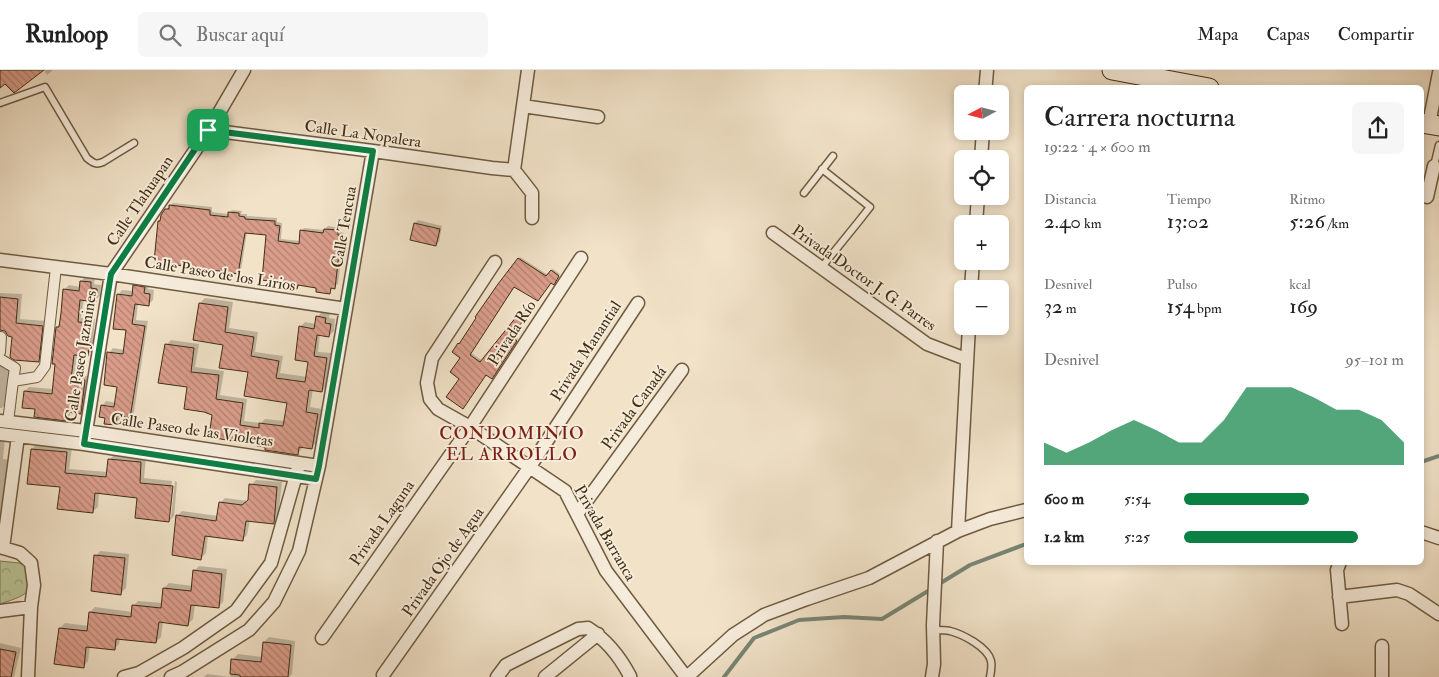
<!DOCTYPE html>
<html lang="es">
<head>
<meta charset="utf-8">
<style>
  body { margin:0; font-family:"IM FELL Double Pica",serif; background:#f6f6f6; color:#222; height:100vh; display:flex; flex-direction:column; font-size:19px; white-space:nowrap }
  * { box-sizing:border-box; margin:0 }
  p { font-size:16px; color:#767676 }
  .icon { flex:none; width:28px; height:28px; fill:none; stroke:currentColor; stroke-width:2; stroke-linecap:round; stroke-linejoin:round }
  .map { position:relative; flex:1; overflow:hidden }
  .sheet { position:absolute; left:1024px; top:15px; width:400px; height:480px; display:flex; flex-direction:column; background:#fff; border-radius:8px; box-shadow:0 2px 8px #0003 }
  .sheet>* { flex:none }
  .needle { width:32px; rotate:263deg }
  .tools { position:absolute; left:954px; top:15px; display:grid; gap:10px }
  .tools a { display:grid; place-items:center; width:55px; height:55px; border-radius:8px; background:#fff; box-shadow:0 2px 8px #0003; font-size:25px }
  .pin { position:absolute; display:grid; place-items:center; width:42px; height:42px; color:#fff; margin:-21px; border-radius:10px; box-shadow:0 2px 8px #0006 }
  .round { display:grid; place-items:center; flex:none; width:52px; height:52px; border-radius:8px; background:#f6f6f6 }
  .overview { display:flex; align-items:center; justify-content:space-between; height:85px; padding:0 20px }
  h1 { font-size:28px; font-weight:600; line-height:38px }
  .metrics { display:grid; grid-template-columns:repeat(3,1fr); gap:8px; height:85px; padding:5px 20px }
  .metrics div { display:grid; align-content:center }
  .metrics b { font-size:21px; font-weight:600 }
  .metrics small { font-size:14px; font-weight:400 }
  .metrics p { font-size:14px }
  .chart { height:140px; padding:10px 20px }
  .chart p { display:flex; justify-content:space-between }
  .chart svg { width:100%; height:90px; margin-top:5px; fill:#0b8043; opacity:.7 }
  ul { padding:0 20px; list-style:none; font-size:16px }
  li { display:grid; grid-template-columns:80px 60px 1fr; align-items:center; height:38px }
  li i { height:12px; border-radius:6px; background:#0b8043 }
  header { display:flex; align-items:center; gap:30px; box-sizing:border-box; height:70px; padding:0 25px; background:#fff; border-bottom:1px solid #e0e0e0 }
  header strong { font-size:24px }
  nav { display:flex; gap:28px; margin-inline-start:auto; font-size:18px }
  .search { width:350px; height:45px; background:#f6f6f6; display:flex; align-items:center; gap:12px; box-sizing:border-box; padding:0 18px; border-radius:8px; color:#767676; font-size:19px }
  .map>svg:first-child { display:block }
  .park { fill:url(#park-crowns); stroke:#7e7854 }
  .shadow { fill:#0003; fill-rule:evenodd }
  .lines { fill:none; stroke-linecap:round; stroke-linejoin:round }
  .stream { stroke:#788474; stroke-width:4 }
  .building { fill:url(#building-back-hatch); stroke:#432e13 }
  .service-casing { stroke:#6e5b40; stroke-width:9 }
  .pedestrian-casing { stroke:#6e5b40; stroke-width:12 }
  .minor-casing { stroke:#6e5b40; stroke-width:15 }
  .secondary-casing { stroke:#432e13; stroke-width:21 }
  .service { stroke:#f6ecdb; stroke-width:6 }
  .pedestrian { stroke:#f6ecdb; stroke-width:10 }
  .minor { stroke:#f6ecdb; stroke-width:12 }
  .secondary { stroke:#f6ecdb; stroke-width:19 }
  .route-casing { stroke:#fff; stroke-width:10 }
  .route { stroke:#0b8043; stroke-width:6 }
  .labels { text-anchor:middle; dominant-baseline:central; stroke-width:4; stroke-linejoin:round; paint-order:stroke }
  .street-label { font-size:16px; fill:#432e13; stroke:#f6ecdb }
  .neighbourhood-label { font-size:18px; letter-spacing:1px; fill:#7a1f14; stroke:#f6ecdb }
</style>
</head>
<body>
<header>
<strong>Runloop</strong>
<div class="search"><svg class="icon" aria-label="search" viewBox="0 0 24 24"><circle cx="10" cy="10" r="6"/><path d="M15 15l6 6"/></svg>Buscar aquí</div>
<nav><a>Mapa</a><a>Capas</a><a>Compartir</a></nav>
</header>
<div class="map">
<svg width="1439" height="607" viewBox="0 0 1439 607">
  <defs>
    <pattern id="park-crowns" width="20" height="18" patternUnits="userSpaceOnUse" patternTransform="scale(1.25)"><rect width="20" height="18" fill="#bac396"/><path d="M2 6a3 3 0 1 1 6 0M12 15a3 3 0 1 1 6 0" fill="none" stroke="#999f79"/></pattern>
    <pattern id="building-back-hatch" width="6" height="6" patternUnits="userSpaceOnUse" patternTransform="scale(1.25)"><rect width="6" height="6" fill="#da9d8b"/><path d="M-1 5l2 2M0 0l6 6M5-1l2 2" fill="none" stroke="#b28070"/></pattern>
  </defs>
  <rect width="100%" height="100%" fill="#f1e2c8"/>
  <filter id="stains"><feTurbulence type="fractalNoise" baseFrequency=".004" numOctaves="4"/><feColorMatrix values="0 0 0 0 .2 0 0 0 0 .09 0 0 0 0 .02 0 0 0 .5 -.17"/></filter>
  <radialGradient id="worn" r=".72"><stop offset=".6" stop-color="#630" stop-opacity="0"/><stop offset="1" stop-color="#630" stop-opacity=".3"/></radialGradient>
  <path class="park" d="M0 491 19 493 26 496C27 502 30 510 30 516 29 526 8 531 0 534Z"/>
  <path class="shadow" d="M44 0H53L47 5Z
    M173 133 212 137V142L229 144 232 140 242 141 241 144H247V146L277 148V152L282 153 281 169 300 171 301 161 304 158 324 160 328 156 341 158 340 162 344 163 338 214 333 217 330 222 318 217 300 215 297 218 267 164 247 162 241 200 238 203 234 202 231 207 222 200 203 198 200 201 191 196 172 193 169 198 159 151 166 139Z
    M418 150 442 156 439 172 435 175 411 169 415 153Z
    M520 187 548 205 553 199 560 204 555 211 515 216 471 283 483 291 524 240 528 242 513 264 518 269 494 305 486 303 461 308 462 288 454 281Z
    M85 207 95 208 94 214 101 215 100 226 95 230 84 229 81 248 95 249 92 280 88 285 77 284 75 305 88 306 84 338 80 342 70 341V345L66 349 37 338 23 337 25 321 29 317 53 319 57 257 60 254 64 220 69 215 80 217 81 211Z
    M138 211 149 213 148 219 154 220 153 230 148 235 138 234 136 250 148 251 134 342 130 346 121 345 120 349 115 354 107 347 102 336 106 331 116 333 119 316 109 283 113 278 125 280 127 259 118 225 122 220 133 221 134 216ZM104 335 120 337H104Z
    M0 223 22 224 20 249 47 251 43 286 38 291 14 265 5 260H0Z
    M205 228 233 232 229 258 258 262 255 282 283 286 280 303 307 307 310 291 300 257 305 252 316 254 317 247 322 242 330 243 329 248 335 249 334 261 329 266 320 264 318 282 331 283 327 316 322 321 313 319 310 337 322 339 316 373 311 378 303 377 298 383 260 368 243 365 238 370 188 316 166 275 171 270 199 274 195 297 224 301 220 325 247 329 244 351 261 353 265 349 285 351 288 332 249 301 224 274 195 269 200 233Z
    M0 295 11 297 7 333 2 338H0Z
    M0 367 5 368 3 389 9 390 2 451 0 453Z
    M37 374 72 378 69 399 108 402 109 390 114 385 146 388 144 408 172 411 168 447H171L175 411 177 412 174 446 169 451 139 427 99 423 98 437 93 441 61 416 32 379Z
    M256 410 282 412 278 448 273 453 250 450 247 465 242 470 208 465 206 483 201 488 177 446 182 441 218 446 220 433 225 428 248 431 251 415Z
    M100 481 129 484 126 518 121 523 96 486Z
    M199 496 227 499 223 532 218 537 195 534 193 549 188 554 163 551 161 567 156 572 120 568 119 574 114 579 90 576 88 591 84 596 60 558 65 553 89 556 90 542 95 537 132 542 133 536 138 531 163 533 164 518 169 513 193 516 194 501Z
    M269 567 295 571 292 604 289 607H204L207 604 230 607 233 589 238 584 263 587 264 572Z
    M0 573 21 578 14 607H0Z"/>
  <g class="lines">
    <path class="stream" d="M1421 392 1439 386
      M939 514 970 495 1026 474
      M724 607 754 568 799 550 844 547 882 549 933 518"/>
  </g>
  <path class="building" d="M0 0H44L14 23 5 14 0 18Z
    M169 135 210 140V145L228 147V142L239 143V146L245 147V149L275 151V155L280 156 278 171 299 174 300 160 323 163 324 159 338 160V165H341L335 219 331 218 330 224 316 222V218L298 215 297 219 286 218V214L262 210 266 165 245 163 238 204 232 203 231 208 220 207V201L201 199V202L190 201V197L170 194 169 199 158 197V192H154L158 151H160L161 145 165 139H169Z
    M414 153 440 159 436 176 410 170Z
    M518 188 546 206 551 200 559 206 554 215 551 213 538 231 514 217 470 285 480 292 521 241 527 245 512 267 517 271 492 309 486 305 463 339 446 327 459 309 450 302 460 288 452 282 458 273 459 274 476 248 475 247 498 214Z
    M80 211 91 212V218L97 219 96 232 80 230 79 240 78 252 92 253 88 286 74 285 71 309 85 310 81 344 67 342 66 351 34 347 35 339 22 338 24 321 52 324 55 294H52L56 257H59L61 243 63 219 79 221Z
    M133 215 145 217 144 223 150 224 149 236 135 234 132 254 145 256 130 348 117 345 116 355 104 354 105 348 99 347 101 335 114 337 117 317 104 315 107 282 123 284 126 260 113 259 117 224 132 226Z
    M0 227 18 229 16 253 43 256 39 292 14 290 10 287 12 267 8 266 5 261 0 260Z
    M199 233 228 237 225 262 254 267 251 286 279 291 276 308 305 312 308 292 295 290 299 256 314 259 316 246 326 248 325 253 331 254 329 267 317 265 314 286 327 288 322 322 309 320 306 342 318 344 312 379 299 377 298 385 265 380V377L257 376 258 369 239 366V372L209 367 212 345 204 342 184 339 187 317 158 313 165 274 194 278 191 302 219 305 216 329 243 333 240 355 259 358V353L283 356 287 333 244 326 248 302 219 298 223 275 193 270Z
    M31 379 67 382 65 403 106 407 108 389 141 392 140 413 173 416 169 452 135 448 137 428 95 423 93 443 57 439 60 417 27 414Z
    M249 414 277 417 274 454 246 451 243 471 205 466 201 490 172 485 176 445 216 451 219 432 242 435 248 430Z
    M94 485 125 488 121 525 91 521Z
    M193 500 222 504 219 538 191 535 188 556 159 552 156 573 116 569 115 580 86 577 84 598 54 594 59 558 87 561 89 542 131 547 132 535 161 538 163 518 191 521Z
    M263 572 291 575 288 607H240V605L230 604 231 589 261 592Z
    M0 579 16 582 11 607H0Z"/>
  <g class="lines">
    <defs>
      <path id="service" d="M0 33 45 17 87 88C93 93 96 95 103 92L134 73
        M1434 96 1439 75
        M804 123 833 86
        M821 198 859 151 870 137 822 99
        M933 560C939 560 945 560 950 561 962 564 988 577 991 591 992 596 991 602 990 607"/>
      <path id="pedestrian" d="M0 267H1L0 282
        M0 289 15 298 13 311
        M8 352 13 311 37 307 45 296 56 197"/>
      <path id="minor" d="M985 24 987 0
        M523 36 598 47
        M1429 54 1439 3
        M209 60 373 81 492 98 514 100
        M981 89 983 61
        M514 100 528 0
        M514 100 532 123V148
        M1427 127 1434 96
        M976 154 978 126
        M773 163 927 274 966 289
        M0 190 111 204 346 239
        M495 192 432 288 427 313 430 329 438 339 470 357 565 421 606 501 686 607
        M971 219 973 191
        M0 351 86 361 319 396
        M0 364 84 374 316 409
        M84 374 111 204 209 60 244 0
        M577 444 682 300
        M958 461 969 256
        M1421 462 1439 468
        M0 477 20 483 31 493 34 515 31 537 28 607
        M3 478 18 366
        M1340 492 1337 500 1342 554
        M1339 527 1397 520 1409 524 1439 544
        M0 541 31 537
        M322 568 470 357 581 188
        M1382 576V607
        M383 605 529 398 638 233
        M124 607 139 603 183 578 236 541 271 493 298 398
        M171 607 182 602 249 560 274 532 299 481 319 396 373 81
        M497 607 506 595 578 559 588 558C605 569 620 587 630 606L629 607
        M545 607 598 564
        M687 607 733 565 764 545 807 529 869 508 958 461 990 449 1026 440
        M932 607 934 594 933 555 937 471"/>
      <path id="secondary" d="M1112 0 1209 18
        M1421 53 1439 56"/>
    </defs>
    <use href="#service" class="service-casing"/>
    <use href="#pedestrian" class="pedestrian-casing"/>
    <use href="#minor" class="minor-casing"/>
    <use href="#secondary" class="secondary-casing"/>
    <use href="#service" class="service"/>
    <use href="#pedestrian" class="pedestrian"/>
    <use href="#minor" class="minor"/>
    <use href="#secondary" class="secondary"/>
  </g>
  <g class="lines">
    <defs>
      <path id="route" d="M208 60 373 81 319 396 316 409 84 374 111 204Z"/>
    </defs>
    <use href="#route" class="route-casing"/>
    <use href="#route" class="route"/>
  </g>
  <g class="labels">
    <g class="street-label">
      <text transform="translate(363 64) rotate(8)">Calle La Nopalera</text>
      <text transform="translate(140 131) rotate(-56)">Calle Tlahuapan</text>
      <text transform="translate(344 157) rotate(-80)">Calle Tencua</text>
      <text transform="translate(220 204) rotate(9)">Calle Paseo de los Lirios</text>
      <text transform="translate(864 208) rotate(35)">Privada Doctor J. G. Parres</text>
      <text transform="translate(512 263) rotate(-57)">Privada Río</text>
      <text transform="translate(586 281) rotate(-57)">Privada Manantial</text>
      <text transform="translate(81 286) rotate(-81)">Calle Paseo Jazmines</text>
      <text transform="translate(634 338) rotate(-54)">Privada Canadá</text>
      <text transform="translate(192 360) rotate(8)">Calle Paseo de las Violetas</text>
      <text transform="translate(382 453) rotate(-55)">Privada Laguna</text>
      <text transform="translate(605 463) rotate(60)">Privada Barranca</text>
      <text transform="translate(443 492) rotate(-55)">Privada Ojo de Agua</text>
    </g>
    <g class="neighbourhood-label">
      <text x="512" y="363">CONDOMINIO<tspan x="512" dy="21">EL ARROLLO</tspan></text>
    </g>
  </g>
  <rect width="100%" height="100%" filter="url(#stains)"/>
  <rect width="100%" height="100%" fill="url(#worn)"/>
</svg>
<div class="tools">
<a><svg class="needle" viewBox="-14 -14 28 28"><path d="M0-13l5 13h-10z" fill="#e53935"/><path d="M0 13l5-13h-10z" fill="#767676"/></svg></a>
<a><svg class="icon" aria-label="locate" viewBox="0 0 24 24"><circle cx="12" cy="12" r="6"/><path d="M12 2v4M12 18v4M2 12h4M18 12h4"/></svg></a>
<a>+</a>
<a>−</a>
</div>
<div class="pin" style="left:208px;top:60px;background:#1e9e55"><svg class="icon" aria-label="arrive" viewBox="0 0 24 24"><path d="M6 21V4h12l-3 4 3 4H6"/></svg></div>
<section class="sheet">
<div class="overview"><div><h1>Carrera nocturna</h1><p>19:22 · 4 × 600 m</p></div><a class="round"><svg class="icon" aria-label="share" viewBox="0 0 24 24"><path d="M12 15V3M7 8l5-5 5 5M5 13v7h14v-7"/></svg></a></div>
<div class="metrics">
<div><p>Distancia</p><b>2.40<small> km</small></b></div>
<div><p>Tiempo</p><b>13:02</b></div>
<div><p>Ritmo</p><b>5:26<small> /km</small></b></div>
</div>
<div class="metrics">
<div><p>Desnivel</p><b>32<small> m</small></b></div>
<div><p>Pulso</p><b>154<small> bpm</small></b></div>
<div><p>kcal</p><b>169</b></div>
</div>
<div class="chart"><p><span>Desnivel</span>95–101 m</p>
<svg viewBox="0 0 160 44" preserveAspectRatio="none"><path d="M0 44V33L10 38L20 33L30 27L40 22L50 27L60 33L70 33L80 22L90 6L100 6L110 6L120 11L130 17L140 17L150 22L160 33V44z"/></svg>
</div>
<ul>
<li><b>600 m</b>5:54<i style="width:57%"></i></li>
<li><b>1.2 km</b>5:25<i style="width:79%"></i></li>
</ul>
</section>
</div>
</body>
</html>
